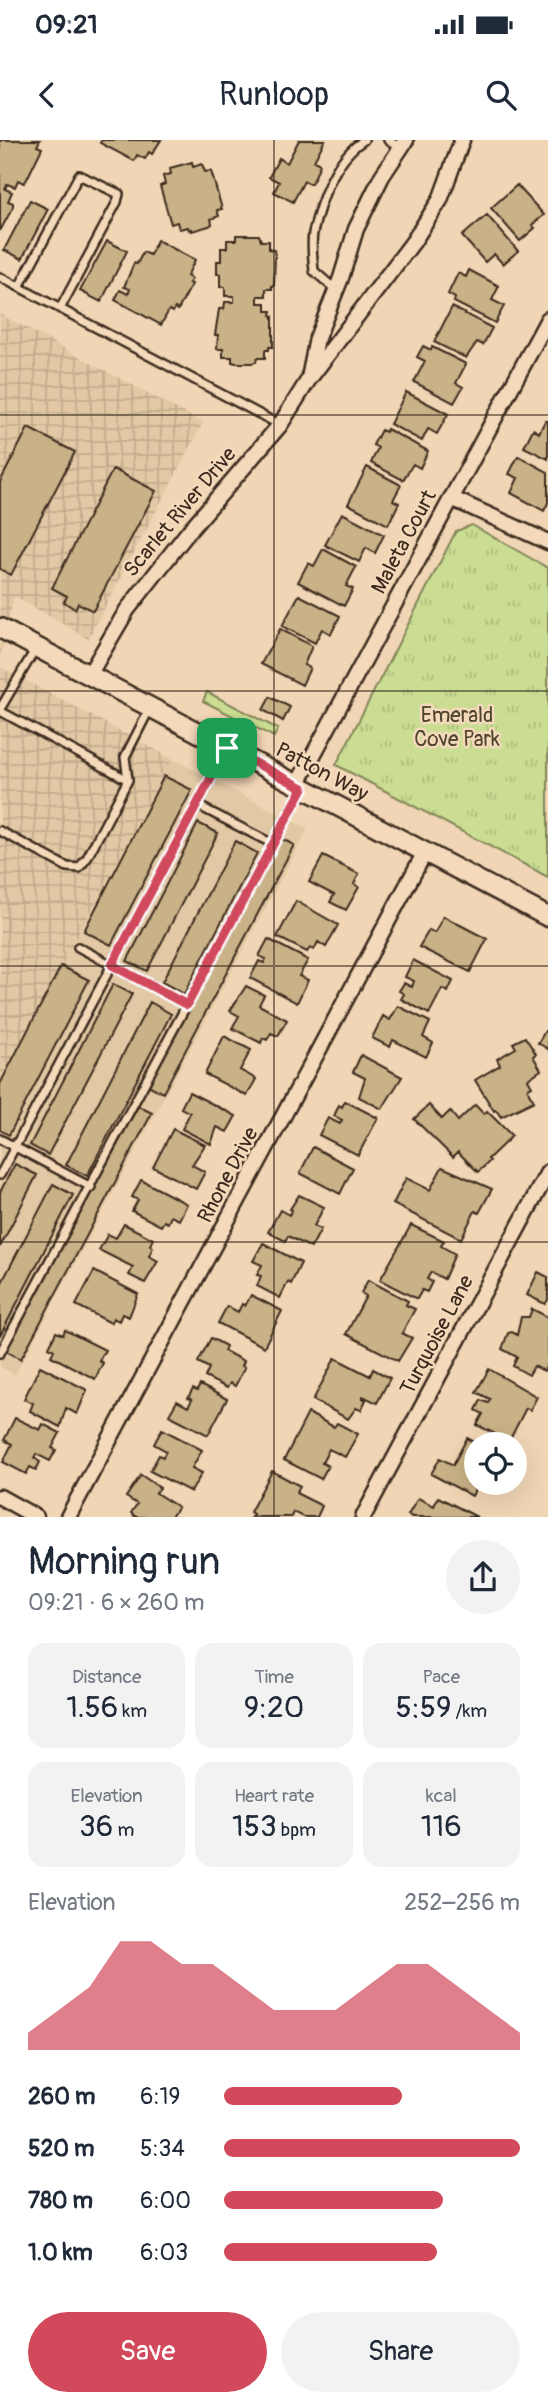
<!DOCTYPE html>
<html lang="en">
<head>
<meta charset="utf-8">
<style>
  body { margin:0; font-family:Pangolin,sans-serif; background:#f2f2f3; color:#1f2937; height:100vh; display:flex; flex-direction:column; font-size:26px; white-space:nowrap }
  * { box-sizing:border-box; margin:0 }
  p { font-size:23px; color:#747a83 }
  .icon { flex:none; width:38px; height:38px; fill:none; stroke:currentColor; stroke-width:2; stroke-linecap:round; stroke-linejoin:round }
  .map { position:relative; height:1377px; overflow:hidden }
  .details { display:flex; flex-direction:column; background:#fff; flex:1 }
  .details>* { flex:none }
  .fabs { position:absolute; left:464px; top:1292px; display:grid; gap:14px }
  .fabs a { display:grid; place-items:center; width:63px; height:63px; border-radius:50%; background:#fff; box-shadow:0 7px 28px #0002; font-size:35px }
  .pin { position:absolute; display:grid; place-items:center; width:60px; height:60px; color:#fff; margin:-30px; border-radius:14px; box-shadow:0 4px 10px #0006 }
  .round { display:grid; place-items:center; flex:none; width:74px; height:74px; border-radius:37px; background:#f2f2f3 }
  .summary { display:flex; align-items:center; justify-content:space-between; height:119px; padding:0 28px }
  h1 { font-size:38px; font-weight:600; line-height:52px }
  .metrics { display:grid; grid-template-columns:repeat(3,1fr); gap:10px; height:119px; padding:7px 28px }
  .metrics div { display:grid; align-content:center; border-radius:18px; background:#f2f2f3; text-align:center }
  .metrics b { font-size:30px; font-weight:600 }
  .metrics small { font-size:19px; font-weight:400 }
  .metrics p { font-size:19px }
  .chart { height:196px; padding:14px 28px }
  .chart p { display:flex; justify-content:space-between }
  .chart svg { width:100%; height:126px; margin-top:7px; fill:#d1495b; opacity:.7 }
  .button { display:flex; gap:14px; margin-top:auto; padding:14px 28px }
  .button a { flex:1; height:80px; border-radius:42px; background:#d1495b; color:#fff; font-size:28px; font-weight:600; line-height:80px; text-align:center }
  .button a+a { background:#f2f2f3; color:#1f2937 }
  ul { padding:0 28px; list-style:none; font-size:23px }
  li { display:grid; grid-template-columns:112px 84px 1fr; align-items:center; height:52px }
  li i { height:18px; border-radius:9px; background:#d1495b }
  .status { display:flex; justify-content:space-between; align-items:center; height:49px; padding:0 35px; background:#fff; direction:ltr }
  .status svg { height:19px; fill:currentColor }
  header { display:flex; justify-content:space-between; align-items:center; height:91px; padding:0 28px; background:#fff; font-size:32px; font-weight:600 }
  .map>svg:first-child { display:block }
  .built { fill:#e2c8a4 }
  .industrial { fill:url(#industrial-grid) }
  .grass { fill:#cadd92; stroke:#828458; stroke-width:2 }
  .park { fill:url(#park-tufts); stroke:#828458; stroke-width:2 }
  .building { fill:#c9b287; stroke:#3b2a1e; stroke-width:2 }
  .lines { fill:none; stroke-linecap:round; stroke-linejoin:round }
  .service-casing { stroke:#3b2a1e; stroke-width:12 }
  .minor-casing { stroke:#3b2a1e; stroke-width:19 }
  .tertiary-casing { stroke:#3b2a1e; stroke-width:23 }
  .service { stroke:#f4d9bb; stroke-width:7 }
  .minor { stroke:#f4d9bb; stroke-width:14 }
  .tertiary { stroke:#f4d9bb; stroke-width:18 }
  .route-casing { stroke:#fff; stroke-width:14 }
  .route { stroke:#d1495b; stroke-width:9 }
  .grid { fill:none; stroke:#3b2a1e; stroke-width:2; stroke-opacity:0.55 }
  .labels { text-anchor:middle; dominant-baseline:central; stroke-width:5; stroke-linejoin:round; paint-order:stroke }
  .street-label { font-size:21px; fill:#3b2a1e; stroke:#f4d9bb }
  .park-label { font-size:21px; fill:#50452f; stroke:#f4d9bb }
</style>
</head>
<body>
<div class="status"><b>09:21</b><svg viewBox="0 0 49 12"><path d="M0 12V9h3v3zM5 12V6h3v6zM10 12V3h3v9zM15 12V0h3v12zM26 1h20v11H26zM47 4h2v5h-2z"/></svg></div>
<header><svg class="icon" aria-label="back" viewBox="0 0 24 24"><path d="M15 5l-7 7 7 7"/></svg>Runloop<svg class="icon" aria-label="search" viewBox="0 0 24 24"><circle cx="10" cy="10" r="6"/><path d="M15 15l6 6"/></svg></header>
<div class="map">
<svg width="548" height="1377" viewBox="0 0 548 1377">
  <defs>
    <pattern id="industrial-grid" width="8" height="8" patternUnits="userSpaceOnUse" patternTransform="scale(1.75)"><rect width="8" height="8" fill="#e2c8a4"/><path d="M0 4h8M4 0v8" fill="none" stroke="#c3ac8d"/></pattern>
    <pattern id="park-tufts" width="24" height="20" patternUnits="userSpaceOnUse" patternTransform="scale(1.75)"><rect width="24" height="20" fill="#cadd92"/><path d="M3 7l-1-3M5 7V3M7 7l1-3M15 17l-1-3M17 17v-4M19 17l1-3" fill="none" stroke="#aebe7d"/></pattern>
  </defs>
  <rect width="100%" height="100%" fill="#f1d6b5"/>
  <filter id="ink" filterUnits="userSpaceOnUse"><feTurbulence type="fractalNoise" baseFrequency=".0143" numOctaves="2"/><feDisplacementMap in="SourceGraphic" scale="14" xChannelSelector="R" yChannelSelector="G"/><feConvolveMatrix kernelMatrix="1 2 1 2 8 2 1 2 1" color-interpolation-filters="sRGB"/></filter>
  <g filter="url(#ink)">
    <path class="built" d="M173 619 308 689 15 1235 0 1227V940Z"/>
    <path class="industrial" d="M0 174 203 283 88 499 14 456 0 520Z
      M0 527 173 619 0 940Z"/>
    <path class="grass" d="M207 552 278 589 274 597 203 561Z"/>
    <path class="park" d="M472 385 548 428V737L336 625 456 391Z"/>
    <path class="building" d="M0 0H40L37 6 42 8 27 39 24 43 18 40 15 47 7 44 5 49 12 52 8 61 13 63V67L0 91Z
      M102 0H161L152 14 149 12 145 19 137 15 134 21 100 3Z
      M299 0H325L314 21 320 24 314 39 310 44 304 41 293 62 274 52 279 42 269 37 279 18 287 23Z
      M192 22 193 27 202 24 205 32 211 31 222 69 217 70 219 76 211 79 212 84 209 86 192 91V89L189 90 188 87 179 89 177 82 171 84 160 46 165 44 163 36 171 34 170 28Z
      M517 45 544 75 532 85 535 88 520 101 491 68Z
      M30 60 48 69 22 119 4 110Z
      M487 75 518 111 503 124 494 114 485 122 462 96Z
      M236 95H259L261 101H269V109L274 110 275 116 274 146H272V149H266V156H258V163H266V171H272L271 175 273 176V207H269V210H265V218H257L256 222 252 223H236L232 222V217H223V209H217L218 195H215L219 169H224L225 162H234V156H225V147H220V134H217V121H221V108H227V100H236Z
      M157 100 195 120 187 136 192 139 189 143 192 144 178 170 175 168 173 172 169 170 161 185 115 160 120 150 128 154 130 149 124 147 134 123 137 124 143 112 150 115Z
      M107 101 127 111 101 162 80 151Z
      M469 130 499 146 492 160 504 166 495 183 454 162 455 158 448 154 458 133 466 137Z
      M452 167 492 188 483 205 477 202 466 218 434 202Z
      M423 206 431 210 432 207 466 224 456 243 463 247 454 263 414 242 425 221 417 217Z
      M406 252 448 274 437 294 428 289 422 301 390 284Z
      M545 281H548V319L524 307 533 289 539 293Z
      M28 288 75 312 11 435 0 429V342Z
      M387 289 428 311 420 328 413 324 403 340 371 323 378 308 373 305 381 290 386 292Z
      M518 316 548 332V363L544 371 511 353 518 338 509 334Z
      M367 327 401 345 393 360 399 363 388 385 348 364Z
      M113 329 156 351 93 471 78 463 75 469 64 462 67 456 52 448Z
      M342 373 384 395 375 413 366 408 359 422 325 405Z
      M323 409 356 427 346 446 353 449 344 466 298 442 308 423 314 426Z
      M299 455 340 476 331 494 322 489 315 503 282 486Z
      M280 489 312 506 304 525 310 528 302 545 261 524Z
      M270 557 290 567 283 581 263 570Z
      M164 636 192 650 111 805 84 791Z
      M198 683 218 693 147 831 127 821Z
      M278 697 294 705 163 953 148 945Z
      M235 701 257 713 184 854 162 842Z
      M323 716 359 734 354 744 359 747 346 770 330 762 334 755 309 742Z
      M296 761 338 785 326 807 318 802 314 810 310 808 307 812 277 797Z
      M443 776 487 799 470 832 419 807 429 790 435 793Z
      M268 799 308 820 299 836 308 840 297 863 250 838 259 821 264 823 266 819 259 816Z
      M413 820 453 841 448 852 442 849 429 874 401 859 404 854 399 851 404 843 412 847 414 841 405 837Z
      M61 826 89 840 9 995 0 990V944Z
      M113 844 132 854 48 1015 30 1005Z
      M246 846 264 855 259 865 287 880 278 896 271 893 267 900 263 898 261 903 232 888 239 876 230 871Z
      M150 862 171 874 87 1036 66 1025Z
      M398 866 430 882 423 897 433 903 426 917 393 900 390 907 372 898 383 876 390 880Z
      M545 891 548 893V909L538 903Z
      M224 896 251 910 240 930 256 939 247 956 205 934Z
      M525 897 536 914 533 916 541 930 528 939 532 946 528 948 529 953 534 961 501 977 496 970 494 971 475 940 500 925 497 919 516 908 513 903Z
      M361 915 402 937 382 969 359 957 365 938 353 932Z
      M189 952 236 976 227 992 217 987 211 1004 182 989 190 973 181 968Z
      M345 961 378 978 358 1015 319 995 328 978 340 984 342 980 334 976 339 965 342 967Z
      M429 965 442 979 450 971 458 981 475 965 484 974 487 971 512 996 488 1019 490 1021 478 1032 458 1012 453 1017 414 979Z
      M138 966 152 973 21 1219 6 1211Z
      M173 989 205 1005 192 1025 205 1032 196 1049 153 1027Z
      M313 1007 353 1028 340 1054 300 1033Z
      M15 1024 37 1035 0 1107V1052Z
      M442 1027 492 1049 479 1073 475 1071 461 1099 393 1064 406 1038 430 1050Z
      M141 1040 187 1064 179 1080 171 1076 168 1083 164 1081 161 1086 132 1071 138 1060 132 1057Z
      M53 1044 73 1055 0 1196V1146Z
      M299 1055 324 1067 314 1086 321 1089 311 1108 288 1096 285 1101 268 1092 280 1070 289 1075 292 1070 290 1069Z
      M124 1084 153 1099 150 1105 153 1107 149 1116 158 1121 145 1143 129 1135 133 1127 99 1110 108 1094 116 1098Z
      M411 1085 444 1101 441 1106 455 1114 444 1139 431 1132 427 1139 432 1142 427 1152 422 1150 417 1159 380 1140Z
      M263 1103 301 1123 291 1144 288 1142 280 1158 257 1146 261 1136 257 1135 262 1125 253 1121Z
      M94 1131 138 1154 129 1177 122 1174 119 1181 113 1178 111 1183 76 1165Z
      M538 1132 548 1137V1160L545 1164 527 1155Z
      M368 1140 408 1161 406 1165 415 1169 402 1193 412 1198 398 1221 346 1194 366 1156 361 1153Z
      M251 1155 282 1171 264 1207 218 1183 227 1166 238 1172 242 1164 245 1166Z
      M532 1169 548 1177V1223L544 1231 534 1226 529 1235 513 1226 517 1217 502 1209 508 1193 512 1192 517 1195 521 1177H529Z
      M65 1190 105 1210 99 1221 103 1223 95 1239 51 1216 54 1210 49 1207 56 1192 63 1195Z
      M211 1198 226 1206 224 1211 244 1221 242 1226 245 1227 235 1246 230 1243 227 1248 205 1237 209 1228 198 1222Z
      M335 1218 370 1236 373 1229 390 1238 377 1263 363 1256 362 1258 366 1260 361 1270 356 1268 348 1279 313 1260Z
      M40 1226 87 1250 77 1274 66 1268 60 1287 30 1271 33 1263 24 1259Z
      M489 1229 537 1257 530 1270 526 1268 509 1301 477 1285 483 1274 476 1270 481 1260 488 1263 490 1259 476 1252Z
      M200 1245 227 1259 208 1295 169 1275 177 1261 188 1267 192 1260 188 1258 193 1249 197 1251Z
      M308 1273 334 1287 337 1283 358 1294 345 1317 329 1309 322 1323 328 1326 321 1339 284 1320Z
      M15 1278 40 1290 43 1284 60 1293 52 1308 56 1310 50 1321 36 1314 34 1318 40 1322 36 1330 30 1327 26 1334 3 1322 12 1304 4 1300Z
      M162 1289 202 1310 192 1328 202 1333 191 1352 150 1331 159 1315 163 1317 166 1311 154 1304Z
      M467 1298 478 1304H476V1342H479L472 1356 431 1334 440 1318 453 1325Z
      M272 1331 300 1346 296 1353 322 1366 317 1377H303L293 1372 291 1377H251L253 1374 250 1372Z
      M141 1335 160 1348 156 1353 178 1367 171 1377H136L131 1373 137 1364 126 1357Z
      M438 1357 477 1377H412L408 1375 418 1358 434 1366Z"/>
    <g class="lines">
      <defs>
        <path id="service" d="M388 0 400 8
          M0 137 280 285
          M19 147 79 35 119 54 117 62 60 169
          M336 150 314 131C313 120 311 105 313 93 320 61 335 18 364 0
          M0 569 36 508
          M0 571 128 640
          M197 665 273 704
          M0 691 67 727 79 728 87 718 128 640 125 617 150 568
          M78 807 187 865
          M0 999 91 1047
          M0 1035 227 609
          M0 1213 303 648"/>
        <path id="minor" d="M310 233 317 198 341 138 356 89 382 36 406 0
          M451 358 548 402
          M89 535 127 470 189 391 280 285 309 239 413 102 440 60 462 0
          M297 645 548 179
          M0 1357 36 1377
          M68 1377 425 712
          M363 1377 548 1032"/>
        <path id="tertiary" d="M0 488 548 777"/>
      </defs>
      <use href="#service" class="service-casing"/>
      <use href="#minor" class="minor-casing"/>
      <use href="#tertiary" class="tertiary-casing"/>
      <use href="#service" class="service"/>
      <use href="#minor" class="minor"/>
      <use href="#tertiary" class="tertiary"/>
    </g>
  </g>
  <g class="lines" filter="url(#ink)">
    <defs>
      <path id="route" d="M227 608 303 648 187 865 112 825Z"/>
    </defs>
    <use href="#route" class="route-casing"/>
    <use href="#route" class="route"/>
  </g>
  <path class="grid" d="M274 0V1377M0 275H548M0 551H548M0 826H548M0 1102H548"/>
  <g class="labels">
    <g class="street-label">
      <text transform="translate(180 372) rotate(-50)">Scarlet River Drive</text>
      <text transform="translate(404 402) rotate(-62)">Maleta Court</text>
      <text transform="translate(322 632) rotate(28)">Patton Way</text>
      <text transform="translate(228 1035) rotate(-62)">Rhone Drive</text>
      <text transform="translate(437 1195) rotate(-62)">Turquoise Lane</text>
    </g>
    <g class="park-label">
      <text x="457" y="575">Emerald<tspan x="457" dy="24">Cove Park</tspan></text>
    </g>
  </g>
</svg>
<div class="fabs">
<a><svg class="icon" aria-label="locate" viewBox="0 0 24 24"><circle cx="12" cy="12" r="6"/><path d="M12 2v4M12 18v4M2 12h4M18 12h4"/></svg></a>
</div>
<div class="pin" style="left:227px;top:608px;background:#1e9e55"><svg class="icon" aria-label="arrive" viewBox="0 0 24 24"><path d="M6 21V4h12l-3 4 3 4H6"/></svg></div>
</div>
<section class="details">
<div class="summary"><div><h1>Morning run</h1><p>09:21 · 6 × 260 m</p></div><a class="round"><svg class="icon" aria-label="share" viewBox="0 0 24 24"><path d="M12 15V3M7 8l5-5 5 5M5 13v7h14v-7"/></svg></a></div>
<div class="metrics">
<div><p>Distance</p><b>1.56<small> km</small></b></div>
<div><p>Time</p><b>9:20</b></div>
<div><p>Pace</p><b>5:59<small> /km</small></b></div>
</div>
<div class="metrics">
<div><p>Elevation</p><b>36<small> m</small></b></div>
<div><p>Heart rate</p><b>153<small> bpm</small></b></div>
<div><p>kcal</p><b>116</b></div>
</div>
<div class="chart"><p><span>Elevation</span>252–256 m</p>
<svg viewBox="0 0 160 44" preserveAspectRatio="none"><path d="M0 44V38L10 30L20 22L30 6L40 6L50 14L60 14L70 22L80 30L90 30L100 30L110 22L120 14L130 14L140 22L150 30L160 38V44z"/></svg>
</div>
<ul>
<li><b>260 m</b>6:19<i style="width:60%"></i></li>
<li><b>520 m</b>5:34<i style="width:100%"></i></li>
<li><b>780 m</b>6:00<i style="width:74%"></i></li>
<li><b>1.0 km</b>6:03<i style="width:72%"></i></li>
</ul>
<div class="button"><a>Save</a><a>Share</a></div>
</section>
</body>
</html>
